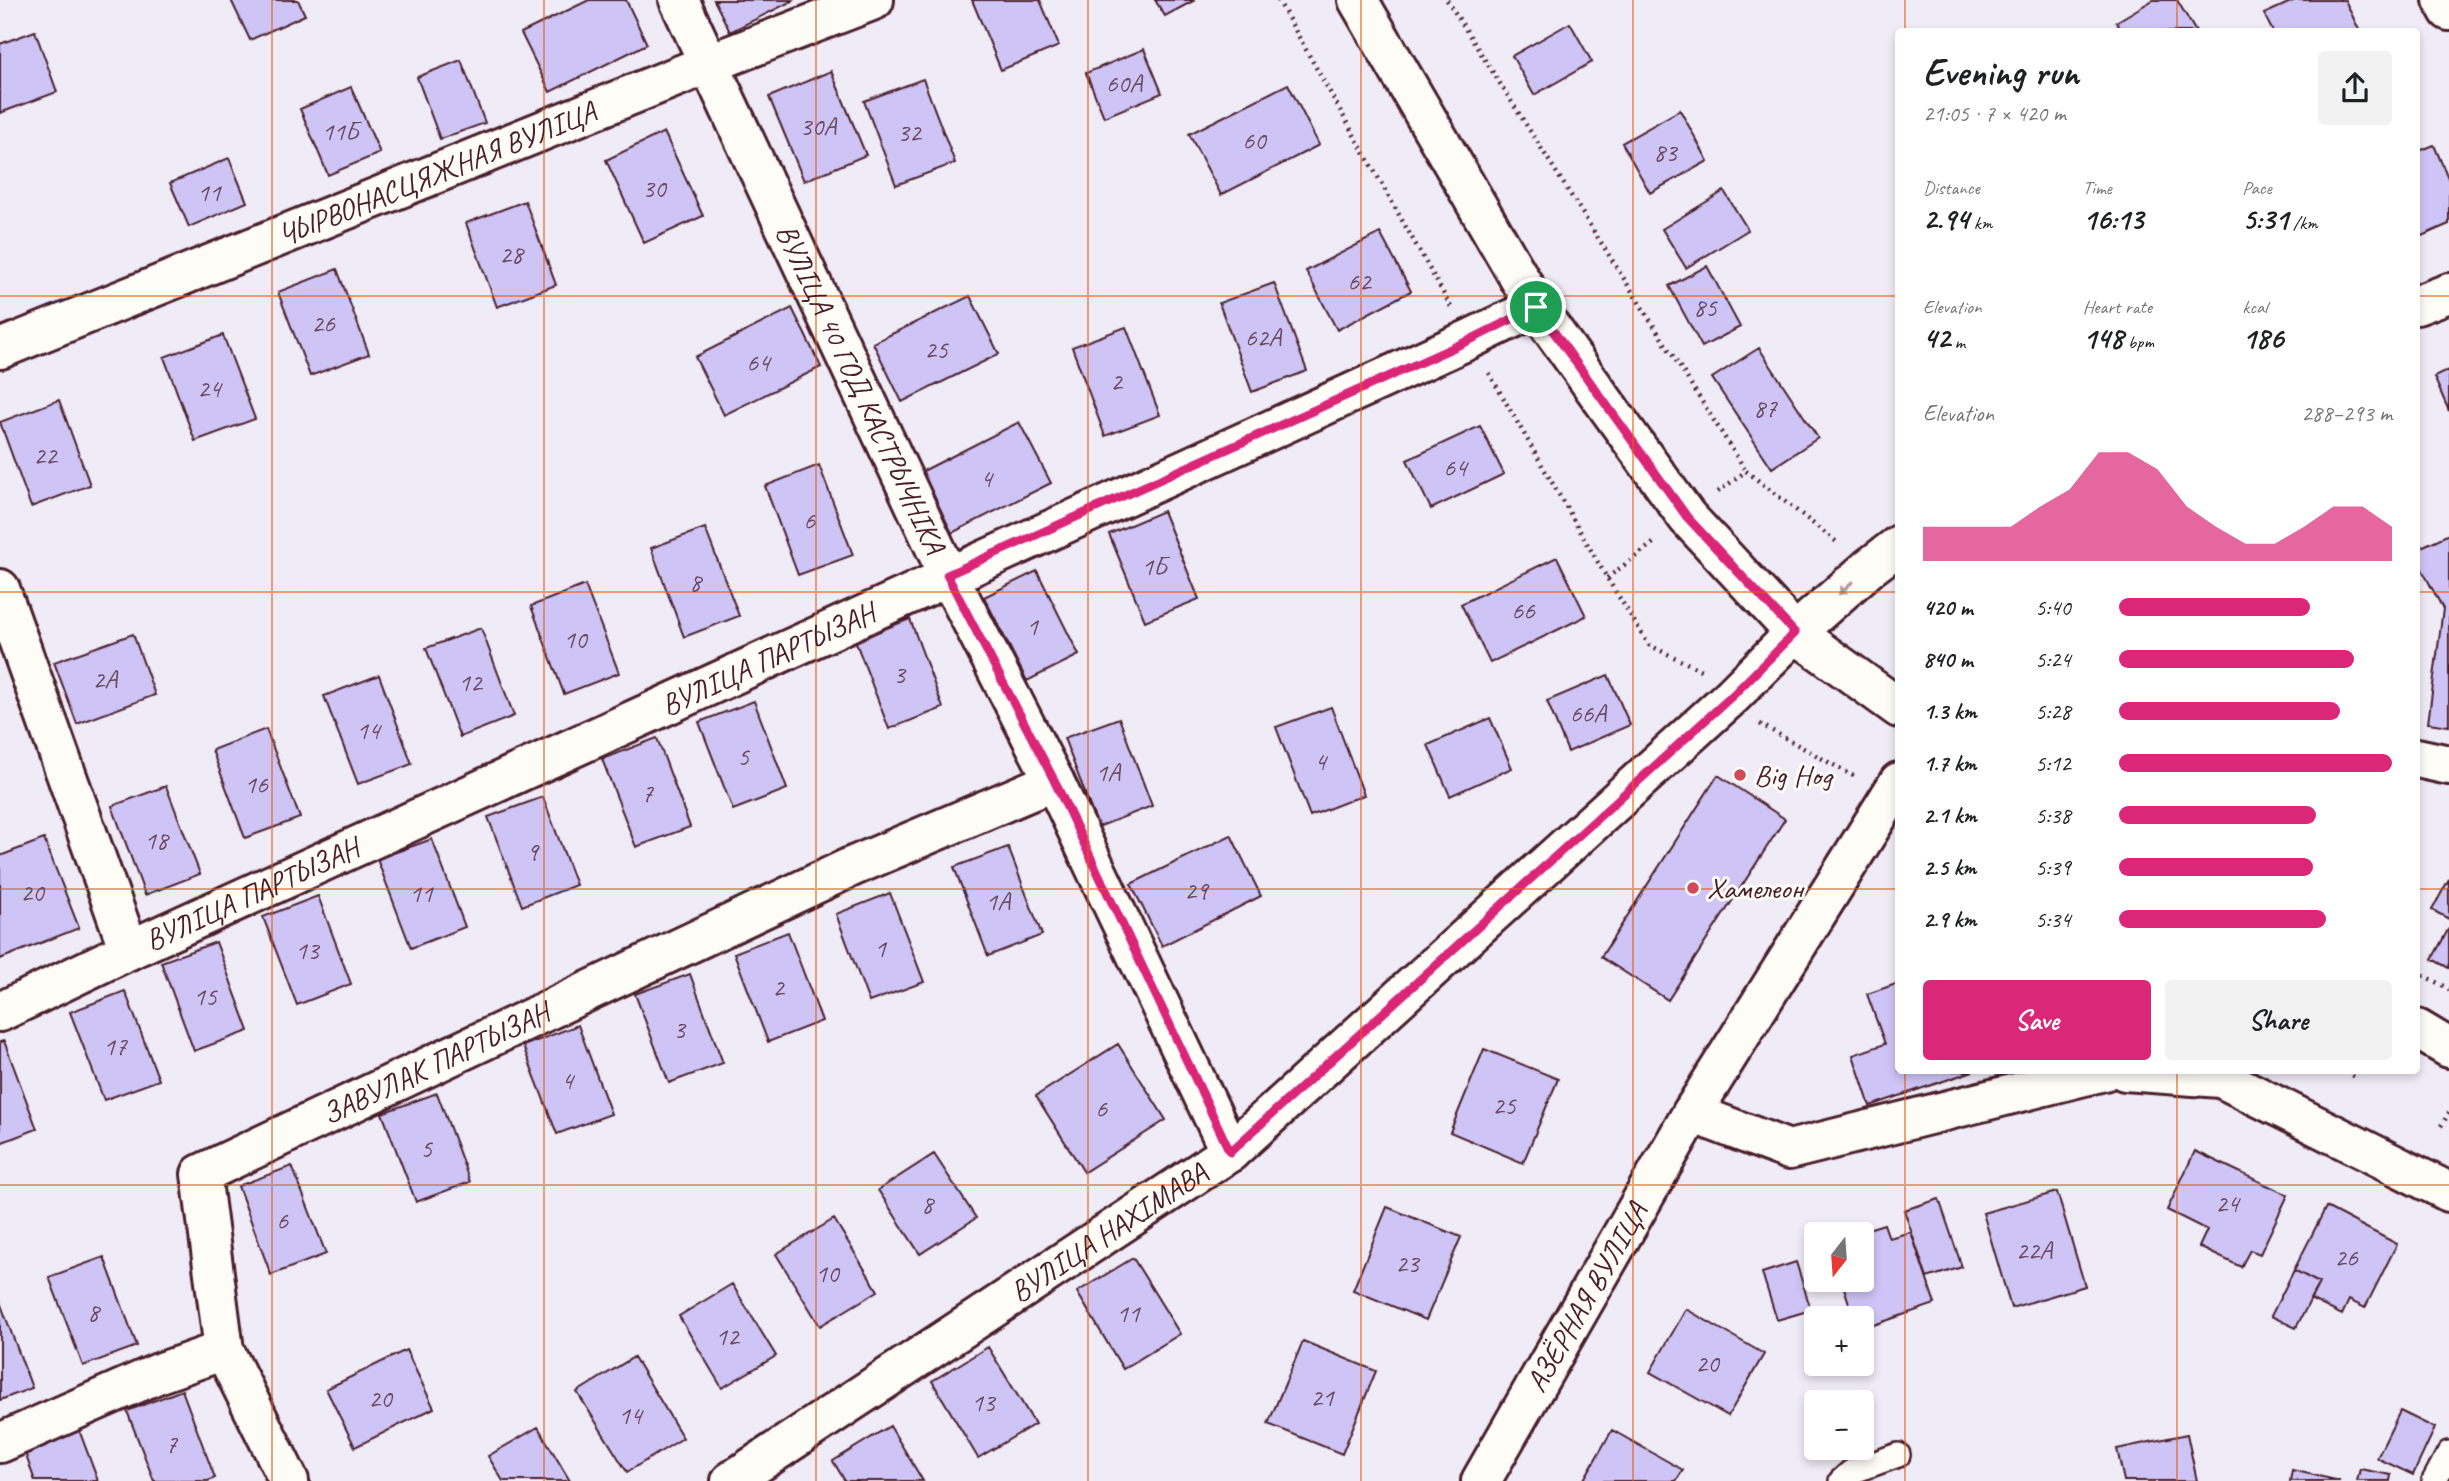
<!DOCTYPE html>
<html lang="en">
<head>
<meta charset="utf-8">
<style>
  body { margin:0; font-family:Caveat,sans-serif; background:#f2f2f2; color:#202124; height:100vh; display:flex; flex-direction:column; font-size:26px; white-space:nowrap }
  * { box-sizing:border-box; margin:0 }
  p { font-size:23px; color:#757577 }
  .icon { flex:none; width:38px; height:38px; fill:none; stroke:currentColor; stroke-width:2; stroke-linecap:round; stroke-linejoin:round }
  .map { position:relative; flex:1; overflow:hidden }
  .sheet { position:absolute; left:1895px; top:28px; width:525px; height:1046px; display:flex; flex-direction:column; background:#fff; border-radius:7px; box-shadow:0 4px 10px #0003 }
  .sheet>* { flex:none }
  .needle { width:46px; rotate:197deg }
  .fabs { position:absolute; left:1804px; top:1222px; display:grid; gap:14px }
  .fabs a { display:grid; place-items:center; width:70px; height:70px; border-radius:7px; background:#fff; box-shadow:0 4px 10px #0003; font-size:35px }
  .pin { position:absolute; display:grid; place-items:center; width:60px; height:60px; color:#fff; margin:-30px; border:4px solid #fff; border-radius:50%; box-shadow:0 2px 7px #0007 }
  .round { display:grid; place-items:center; flex:none; width:74px; height:74px; border-radius:7px; background:#f2f2f2 }
  .headline { display:flex; align-items:center; justify-content:space-between; height:119px; padding:0 28px }
  h1 { font-size:38px; font-weight:800; line-height:52px }
  .stats { display:grid; grid-template-columns:repeat(3,1fr); gap:10px; height:119px; padding:7px 28px }
  .stats div { display:grid; align-content:center }
  .stats b { font-size:30px; font-weight:800 }
  .stats small { font-size:19px; font-weight:400 }
  .stats p { font-size:19px }
  .chart { height:196px; padding:14px 28px }
  .chart p { display:flex; justify-content:space-between }
  .chart svg { width:100%; height:126px; margin-top:7px; fill:#db2777; opacity:.7 }
  .button { display:flex; gap:14px; margin-top:auto; padding:14px 28px }
  .button a { flex:1; height:80px; border-radius:7px; background:#db2777; color:#fff; font-size:28px; font-weight:800; line-height:80px; text-align:center }
  .button a+a { background:#f2f2f2; color:#202124 }
  ul { padding:0 28px; list-style:none; font-size:23px }
  li { display:grid; grid-template-columns:112px 84px 1fr; align-items:center; height:52px }
  li i { height:18px; border-radius:9px; background:#db2777 }
  .map>svg:first-child { display:block }
  .building { fill:#cec4f6; stroke:#4a1f2b; stroke-width:2 }
  .lines { fill:none; stroke-linecap:round; stroke-linejoin:round }
  .service-casing { stroke:#4a1f2b; stroke-width:28 }
  .minor-casing { stroke:#4a1f2b; stroke-width:44 }
  .tertiary-casing { stroke:#4a1f2b; stroke-width:44 }
  .path { stroke:#4a1f2b; stroke-width:4.5; stroke-dasharray:2 5; stroke-linecap:butt }
  .service { stroke:#fdfcf7; stroke-width:23 }
  .minor { stroke:#fdfcf7; stroke-width:38 }
  .tertiary { stroke:#fdfcf7; stroke-width:38 }
  .oneway { fill:#ac999b }
  .route-casing { stroke:#fff; stroke-width:14 }
  .route { stroke:#db2777; stroke-width:9 }
  .grid { fill:none; stroke:#e8590c; stroke-width:2; stroke-opacity:0.55 }
  .poi-dot { fill:#d1495b; stroke:#fdfcf7; stroke-width:2.5 }
  .labels { text-anchor:middle; dominant-baseline:central; stroke-width:6; stroke-linejoin:round; paint-order:stroke }
  .number-label { font-size:26px; fill:#6b485e }
  .street-label { font-size:30px; fill:#4a1f2b; stroke:#fdfcf7 }
  .poi-label { font-size:30px; fill:#4a1f2b; stroke:#fdfcf7; text-anchor:start }
</style>
</head>
<body>
<div class="map">
<svg width="2449" height="1481" viewBox="0 0 2449 1481">
  <rect width="100%" height="100%" fill="#efebf7"/>
  <filter id="ink" filterUnits="userSpaceOnUse"><feTurbulence type="fractalNoise" baseFrequency=".0143" numOctaves="2"/><feDisplacementMap in="SourceGraphic" scale="14" xChannelSelector="R" yChannelSelector="G"/><feConvolveMatrix kernelMatrix="1 2 1 2 8 2 1 2 1" color-interpolation-filters="sRGB"/></filter>
  <g filter="url(#ink)">
    <path class="building" d="M231 0H298L305 15 250 40Z
      M589 0H626L647 44 550 92 521 33Z
      M714 0H794L730 32Z
      M972 0H1040L1059 46 1001 70Z
      M1155 0H1195L1165 16Z
      M2153 0H2177L2196 32H2122L2116 22Z
      M2295 0H2345L2360 32H2273L2264 14Z
      M1570 23 1592 62 1534 95 1512 56Z
      M35 31 57 92 0 113V44Z
      M1144 49 1162 93 1104 117 1086 73Z
      M461 60 485 123 440 139 417 77Z
      M831 71 866 155 804 181 769 97Z
      M923 79 955 163 896 185 864 101Z
      M1288 84 1319 145 1221 195 1189 134Z
      M351 87 380 153 328 175 300 109Z
      M1680 110 1708 161 1650 193 1622 143Z
      M664 132 703 216 644 243 606 160Z
      M2434 145 2449 180V224L2417 238V152Z
      M229 158 247 202 189 227 170 183Z
      M1724 191 1748 230 1686 268 1662 229Z
      M525 201 556 285 497 307 466 223Z
      M1380 233 1411 291 1337 330 1306 271Z
      M1707 266 1740 327 1702 347 1669 286Z
      M337 269 369 354 310 376 278 292Z
      M1274 283 1307 371 1252 392 1219 303Z
      M970 296 999 354 902 402 873 343Z
      M792 308 821 367 724 415 695 357Z
      M1126 327 1160 415 1105 436 1072 347Z
      M223 335 255 419 195 441 164 357Z
      M1759 348 1818 438 1772 468 1712 378Z
      M2449 370V411L2434 377Z
      M59 400 90 485 31 507 0 422Z
      M1019 422 1051 483 952 533 921 472Z
      M1480 426 1504 474 1431 509 1407 460Z
      M819 465 853 555 798 575 765 486Z
      M1163 511 1199 599 1145 621 1109 534Z
      M705 528 739 616 684 637 651 548Z
      M2449 534V726L2428 723 2443 609 2417 560V549Z
      M1557 557 1586 616 1490 663 1461 604Z
      M1037 571 1079 655 1027 681 984 597Z
      M585 585 619 673 564 694 531 606Z
      M910 619 943 708 889 729 855 640Z
      M481 628 514 716 460 737 426 648Z
      M133 634 155 695 77 724 54 662Z
      M379 675 412 764 358 784 324 696Z
      M1608 675 1630 725 1568 752 1547 701Z
      M754 701 787 789 733 810 699 722Z
      M1331 707 1364 795 1310 816 1276 727Z
      M1119 718 1152 806 1098 827 1064 738Z
      M1490 718 1512 768 1450 796 1428 745Z
      M266 729 300 818 245 838 212 750Z
      M657 738 690 827 636 847 602 759Z
      M1718 775 1785 819 1668 1000 1601 957Z
      M166 786 200 874 145 895 112 806Z
      M543 797 576 885 522 906 488 817Z
      M1231 835 1261 896 1162 946 1131 884Z
      M44 839 79 928 0 959V856Z
      M432 839 465 927 411 948 377 859Z
      M1008 847 1042 935 988 956 954 867Z
      M2449 879V919L2432 910Z
      M890 893 924 982 869 1002 836 914Z
      M318 896 351 984 297 1005 263 917Z
      M2449 928V968L2432 959Z
      M788 932 822 1021 768 1042 734 953Z
      M216 942 249 1031 194 1051 161 962Z
      M690 974 723 1063 669 1083 635 994Z
      M1899 983V1071H1973L1870 1106 1853 1055 1885 1044 1867 994Z
      M125 991 159 1080 104 1100 70 1012Z
      M578 1025 611 1114 557 1134 523 1046Z
      M4 1041 37 1129 0 1143V1042Z
      M1118 1044 1166 1120 1084 1172 1036 1096Z
      M1484 1049 1558 1079 1523 1163 1450 1132Z
      M437 1093 470 1182 416 1202 382 1113Z
      M2195 1151 2288 1195 2260 1254 2250 1250 2241 1267 2199 1247 2207 1230 2167 1210Z
      M934 1154 976 1218 920 1254 878 1190Z
      M292 1166 326 1254 271 1275 238 1186Z
      M2057 1192 2085 1286 2011 1308 1983 1213Z
      M1939 1199 1962 1267 1927 1278 1904 1210Z
      M1387 1207 1461 1237 1426 1320 1353 1290Z
      M2326 1207 2397 1244 2365 1308 2349 1300 2342 1315 2310 1299 2319 1283 2294 1270Z
      M834 1219 878 1291 820 1326 776 1254Z
      M1884 1224 1889 1238 1911 1232 1935 1304 1862 1329V1318H1854L1841 1279H1862V1234L1855 1233Z
      M104 1257 137 1346 83 1366 49 1277Z
      M1133 1258 1180 1334 1123 1369 1077 1292Z
      M1796 1262 1811 1310 1777 1320 1762 1273Z
      M2294 1270 2319 1283 2296 1328 2271 1316Z
      M732 1284 776 1356 722 1388 679 1316Z
      M0 1302 32 1388 0 1400Z
      M1686 1309 1764 1354 1728 1416 1650 1372Z
      M1303 1341 1376 1371 1342 1454 1268 1424Z
      M988 1347 1035 1424 978 1458 932 1381Z
      M406 1350 434 1408 355 1447 326 1389Z
      M634 1357 683 1438 627 1472 577 1392Z
      M182 1390 215 1478 208 1481H154L127 1411Z
      M2400 1411 2435 1428 2413 1475 2377 1458Z
      M890 1426 923 1481H845L833 1461Z
      M78 1427 98 1481H35L23 1447Z
      M538 1427 570 1481H503L488 1456Z
      M1612 1430 1683 1470 1676 1481H1583Z
      M2187 1434 2197 1481H2124L2117 1449Z
      M2360 1469 2391 1475 2390 1481H2357Z
      M2292 1470 2340 1481H2290Z"/>
    <g class="lines">
      <defs>
        <path id="service" d="M1841 1481 1851 1472 1898 1455
          M2434 1481 2449 1453"/>
        <g id="minor">
          <path id="s1" d="M679 0 948 575 1054 781 1230 1152"/>
          <path d="M2443 0 2449 11"/>
          <path id="s2" d="M0 349 708 64 874 0"/>
          <path d="M0 589 129 950"/>
          <path d="M2417 758 2449 765"/>
          <path id="s3" d="M0 1012 129 950 1470 339 1536 307"/>
          <path d="M2125 1071 2221 1078 2449 1192"/>
          <path d="M1692 1113 1789 1150 2104 1071"/>
          <path d="M0 1443 159 1373 224 1350"/>
          <path id="s4" d="M289 1481 224 1350 201 1174 851 867 1054 781"/>
          <path id="s5" d="M731 1481 1230 1152 1732 696 1795 633"/>
          <path id="s6" d="M1481 1481 1692 1113 1899 782"/>
        </g>
        <path id="tertiary" d="M1358 0 1536 307 1687 517 1795 633 1899 708
          M2417 305 2449 293
          M1795 633 1870 567 1899 545
          M2417 1029 2449 1048"/>
      </defs>
      <use href="#service" class="service-casing"/>
      <use href="#minor" class="minor-casing"/>
      <use href="#tertiary" class="tertiary-casing"/>
      <path class="path" d="M1278 0 1451 307
        M1447 0 1746 471
        M1489 373 1607 578 1649 645 1703 671
        M1718 492 1746 471 1838 543
        M1607 578 1656 541
        M1760 724 1857 778
        M2417 972 2449 989
        M2346 1071 2354 1077
        M2441 1126 2449 1113"/>
      <use href="#service" class="service"/>
      <use href="#minor" class="minor"/>
      <use href="#tertiary" class="tertiary"/>
    </g>
    <defs><path id="oneway-solid" d="M-6-.8H1V-3.2L6.5 0L1 3.2V.8H-6Z" transform="scale(1.75)"/></defs>
    <use class="oneway" href="#oneway-solid" transform="translate(1846 588) rotate(138)"/>
  </g>
  <g class="lines" filter="url(#ink)">
    <defs>
      <path id="route" d="M1536 307 1687 517 1795 633 1732 696 1230 1152 1054 780 947 575 1470 340Z"/>
    </defs>
    <use href="#route" class="route-casing"/>
    <use href="#route" class="route"/>
  </g>
  <path class="grid" d="M272 0V1481M544 0V1481M816 0V1481M1088 0V1481M1361 0V1481M1633 0V1481M1905 0V32M2177 0V32M0 296H1899M2417 296H2449M0 592H1899M2417 592H2449M0 889H1899M2417 889H2449M1905 1071V1481M2177 1071V1481M0 1185H2449"/>
  <g class="poi-dot">
    <circle cx="1740" cy="775" r="7"/>
    <circle cx="1693" cy="888" r="7"/>
  </g>
  <g class="labels">
    <g class="number-label">
      <text x="1124" y="83">60А</text>
      <text x="818" y="126">30А</text>
      <text x="340" y="131">11Б</text>
      <text x="909" y="132">32</text>
      <text x="1254" y="140">60</text>
      <text x="1665" y="152">83</text>
      <text x="654" y="188">30</text>
      <text x="209" y="192">11</text>
      <text x="511" y="254">28</text>
      <text x="1359" y="281">62</text>
      <text x="1705" y="307">85</text>
      <text x="323" y="323">26</text>
      <text x="1263" y="337">62А</text>
      <text x="936" y="349">25</text>
      <text x="758" y="362">64</text>
      <text x="1116" y="381">2</text>
      <text x="209" y="388">24</text>
      <text x="1765" y="408">87</text>
      <text x="45" y="455">22</text>
      <text x="1455" y="467">64</text>
      <text x="986" y="478">4</text>
      <text x="809" y="520">6</text>
      <text x="1154" y="566">1Б</text>
      <text x="695" y="582">8</text>
      <text x="1523" y="610">66</text>
      <text x="1032" y="626">1</text>
      <text x="575" y="639">10</text>
      <text x="899" y="674">3</text>
      <text x="105" y="679">2А</text>
      <text x="470" y="682">12</text>
      <text x="1588" y="713">66А</text>
      <text x="368" y="730">14</text>
      <text x="743" y="756">5</text>
      <text x="1320" y="761">4</text>
      <text x="1108" y="772">1А</text>
      <text x="256" y="784">16</text>
      <text x="647" y="793">7</text>
      <text x="156" y="840">18</text>
      <text x="532" y="851">9</text>
      <text x="1196" y="890">29</text>
      <text x="32" y="892">20</text>
      <text x="421" y="893">11</text>
      <text x="998" y="901">1А</text>
      <text x="880" y="948">1</text>
      <text x="307" y="950">13</text>
      <text x="778" y="987">2</text>
      <text x="205" y="996">15</text>
      <text x="679" y="1029">3</text>
      <text x="115" y="1046">17</text>
      <text x="567" y="1080">4</text>
      <text x="1504" y="1105">25</text>
      <text x="1101" y="1108">6</text>
      <text x="426" y="1148">5</text>
      <text x="2227" y="1203">24</text>
      <text x="927" y="1204">8</text>
      <text x="282" y="1220">6</text>
      <text x="2034" y="1250">22А</text>
      <text x="2346" y="1257">26</text>
      <text x="1407" y="1263">23</text>
      <text x="827" y="1273">10</text>
      <text x="93" y="1312">8</text>
      <text x="1128" y="1313">11</text>
      <text x="727" y="1336">12</text>
      <text x="1707" y="1363">20</text>
      <text x="1322" y="1397">21</text>
      <text x="380" y="1398">20</text>
      <text x="983" y="1402">13</text>
      <text x="630" y="1415">14</text>
      <text x="171" y="1444">7</text>
    </g>
    <g class="street-label">
      <text stroke="none"><textPath href="#s2" startOffset="471">ЧЫРВОНАСЦЯЖНАЯ ВУЛІЦА</textPath></text>
      <text stroke="none"><textPath href="#s1" startOffset="429">ВУЛІЦА 40 ГОД КАСТРЫЧНІКА</textPath></text>
      <text stroke="none"><textPath href="#s3" startOffset="845">ВУЛІЦА ПАРТЫЗАН</textPath></text>
      <text stroke="none"><textPath href="#s3" startOffset="278">ВУЛІЦА ПАРТЫЗАН</textPath></text>
      <text stroke="none"><textPath href="#s4" startOffset="583">ЗАВУЛАК ПАРТЫЗАН</textPath></text>
      <text stroke="none"><textPath href="#s5" startOffset="452">ВУЛІЦА НАХІМАВА</textPath></text>
      <text stroke="none"><textPath href="#s6" startOffset="212">АЗЁРНАЯ ВУЛІЦА</textPath></text>
    </g>
    <g class="poi-label">
      <text x="1754" y="775">Big Hog</text>
      <text x="1707" y="888">Хамелеон</text>
    </g>
  </g>
</svg>
<div class="fabs">
<a><svg class="needle" viewBox="-14 -14 28 28"><path d="M0-13l5 13h-10z" fill="#e53935"/><path d="M0 13l5-13h-10z" fill="#757577"/></svg></a>
<a>+</a>
<a>−</a>
</div>
<div class="pin" style="left:1536px;top:307px;background:#1e9e55"><svg class="icon" aria-label="arrive" viewBox="0 0 24 24"><path d="M6 21V4h12l-3 4 3 4H6"/></svg></div>
<section class="sheet">
<div class="headline"><div><h1>Evening run</h1><p>21:05 · 7 × 420 m</p></div><a class="round"><svg class="icon" aria-label="share" viewBox="0 0 24 24"><path d="M12 15V3M7 8l5-5 5 5M5 13v7h14v-7"/></svg></a></div>
<div class="stats">
<div><p>Distance</p><b>2.94<small> km</small></b></div>
<div><p>Time</p><b>16:13</b></div>
<div><p>Pace</p><b>5:31<small> /km</small></b></div>
</div>
<div class="stats">
<div><p>Elevation</p><b>42<small> m</small></b></div>
<div><p>Heart rate</p><b>148<small> bpm</small></b></div>
<div><p>kcal</p><b>186</b></div>
</div>
<div class="chart"><p><span>Elevation</span>288–293 m</p>
<svg viewBox="0 0 160 44" preserveAspectRatio="none"><path d="M0 44V32L10 32L20 32L30 32L40 25L50 19L60 6L70 6L80 12L90 25L100 32L110 38L120 38L130 32L140 25L150 25L160 32V44z"/></svg>
</div>
<ul>
<li><b>420 m</b>5:40<i style="width:70%"></i></li>
<li><b>840 m</b>5:24<i style="width:86%"></i></li>
<li><b>1.3 km</b>5:28<i style="width:81%"></i></li>
<li><b>1.7 km</b>5:12<i style="width:100%"></i></li>
<li><b>2.1 km</b>5:38<i style="width:72%"></i></li>
<li><b>2.5 km</b>5:39<i style="width:71%"></i></li>
<li><b>2.9 km</b>5:34<i style="width:76%"></i></li>
</ul>
<div class="button"><a>Save</a><a>Share</a></div>
</section>
</div>
</body>
</html>
